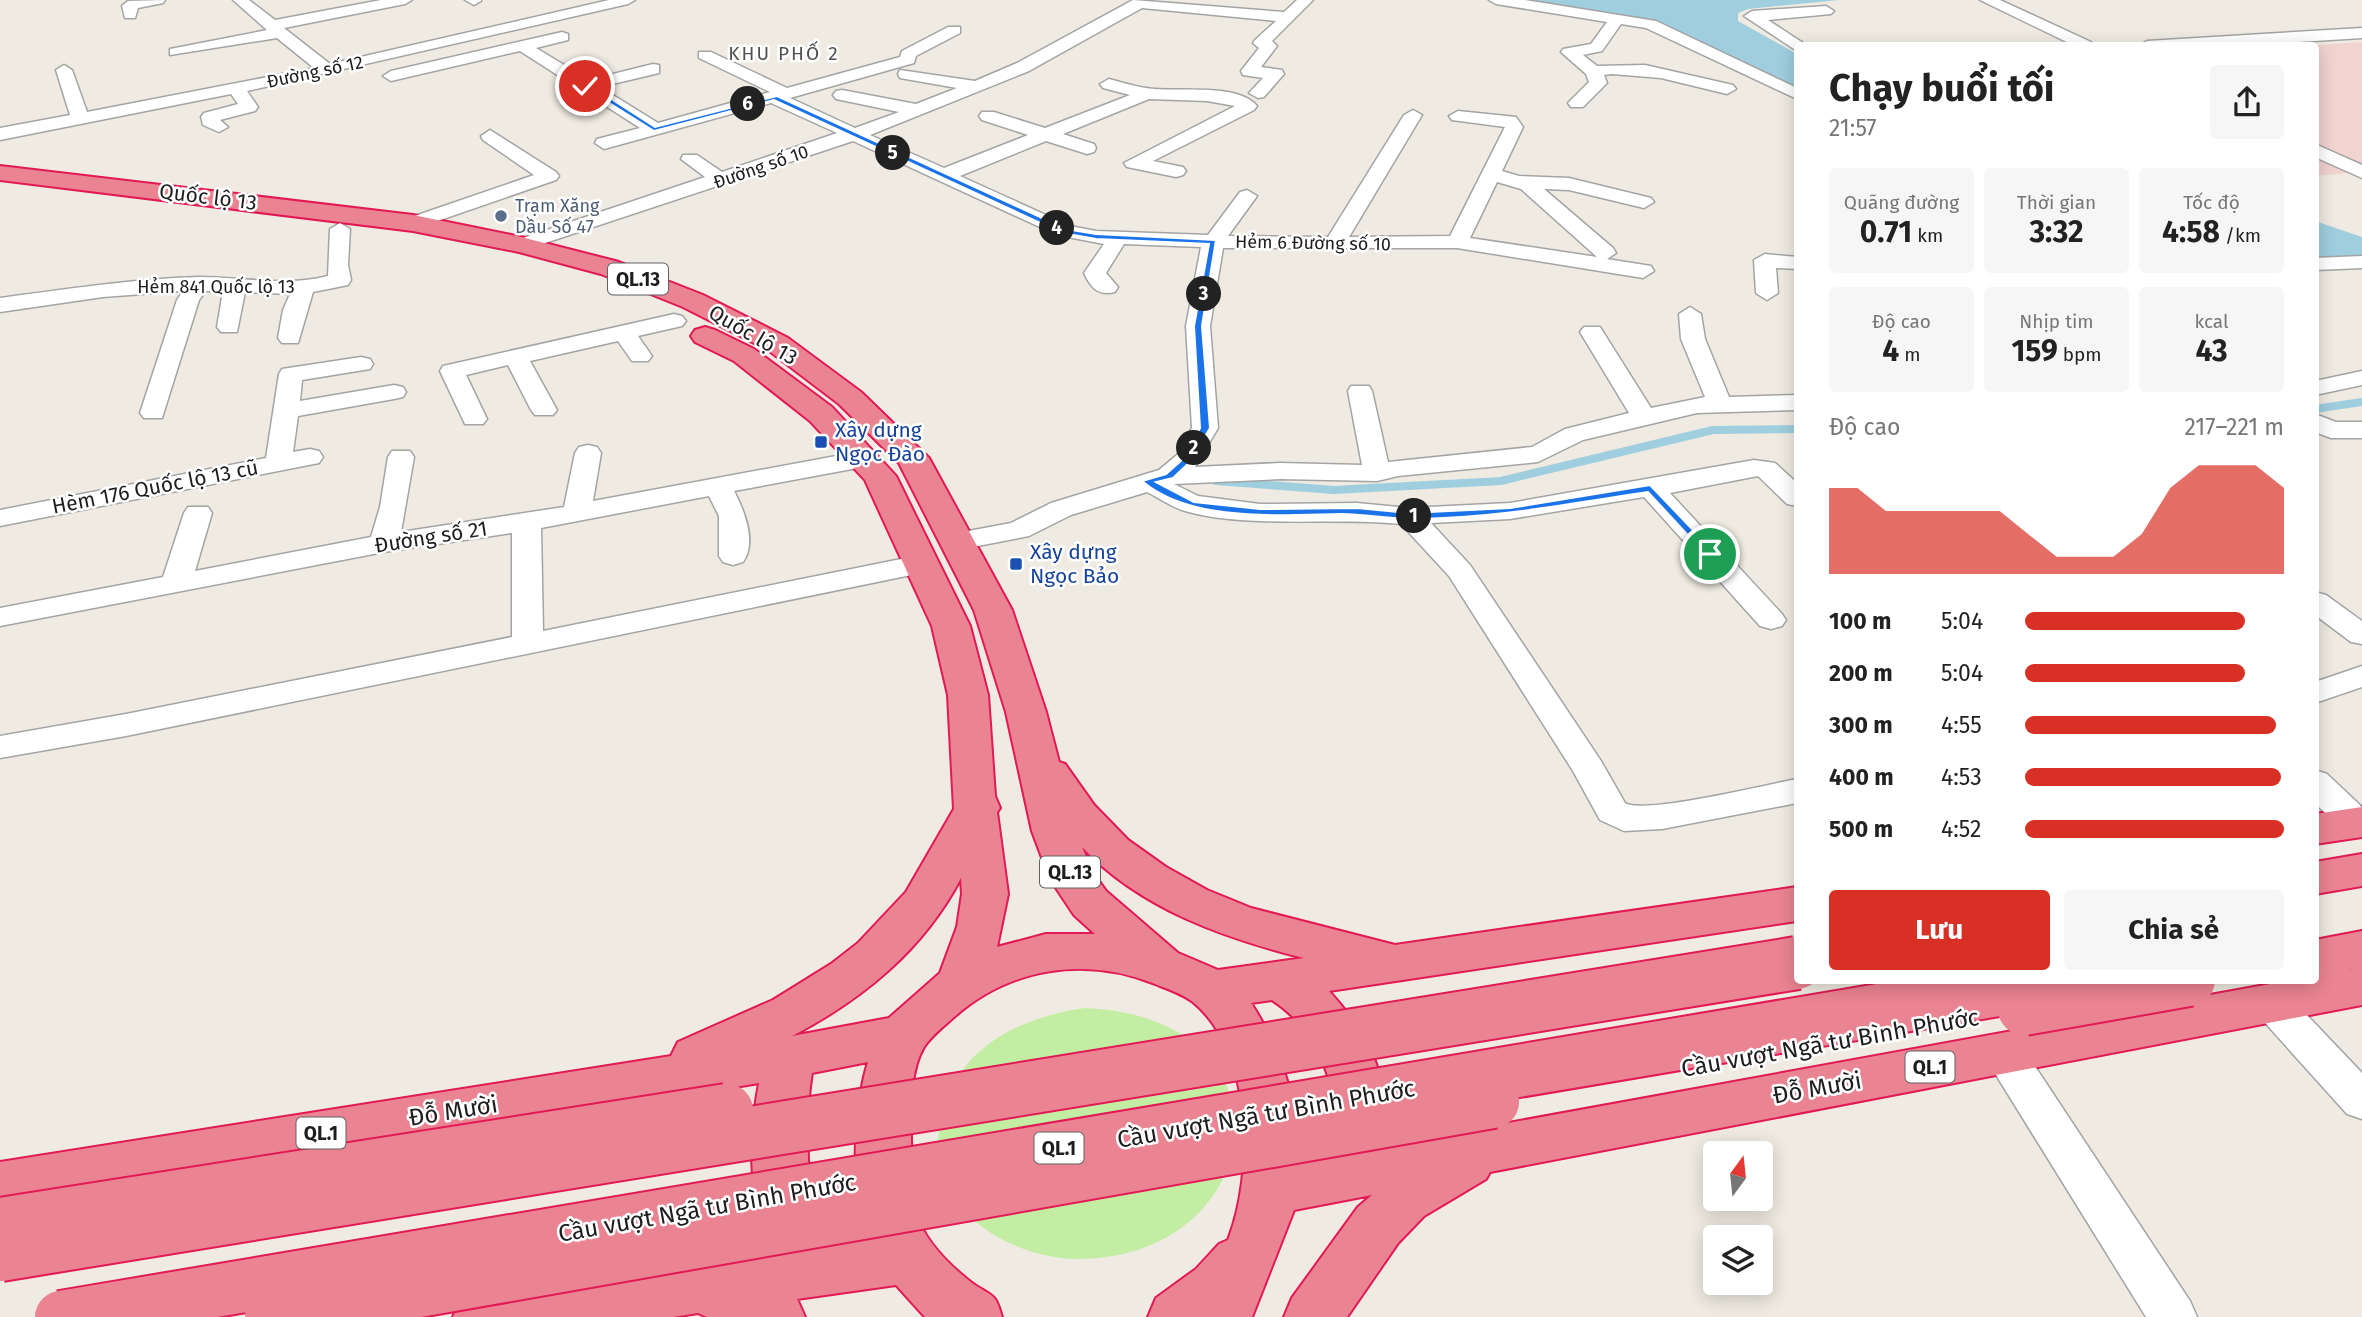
<!DOCTYPE html>
<html lang="vi">
<head>
<meta charset="utf-8">
<style>
  body { margin:0; font-family:"Fira Sans",sans-serif; background:#f6f6f6; color:#222; height:100vh; display:flex; flex-direction:column; font-size:26px; white-space:nowrap }
  * { box-sizing:border-box; margin:0 }
  p { font-size:23px; color:#767676 }
  .icon { flex:none; width:38px; height:38px; fill:none; stroke:currentColor; stroke-width:2; stroke-linecap:round; stroke-linejoin:round }
  .map { position:relative; flex:1; overflow:hidden }
  .drawer { position:absolute; left:1794px; top:42px; width:525px; height:942px; display:flex; flex-direction:column; background:#fff; border-radius:7px; box-shadow:0 4px 18px #0003 }
  .drawer>* { flex:none }
  .needle { width:46px; rotate:15deg }
  .buttons { position:absolute; left:1703px; top:1141px; display:grid; gap:14px }
  .buttons a { display:grid; place-items:center; width:70px; height:70px; border-radius:7px; background:#fff; box-shadow:0 4px 18px #0003; font-size:35px }
  .pin { position:absolute; display:grid; place-items:center; width:60px; height:60px; color:#fff; margin:-30px; border:4px solid #fff; border-radius:50%; box-shadow:0 2px 7px #0007 }
  .km { position:absolute; width:35px; height:35px; margin:-18px; border-radius:50%; background:#222; color:#fff; font-size:19px; line-height:35px; text-align:center }
  .round { display:grid; place-items:center; flex:none; width:74px; height:74px; border-radius:7px; background:#f6f6f6 }
  .overview { display:flex; align-items:center; justify-content:space-between; height:119px; padding:0 35px }
  h1 { font-size:38px; font-weight:700; line-height:52px }
  .figures { display:grid; grid-template-columns:repeat(3,1fr); gap:10px; height:119px; padding:7px 35px }
  .figures div { display:grid; align-content:center; border-radius:7px; background:#f6f6f6; text-align:center }
  .figures b { font-size:30px; font-weight:700 }
  .figures small { font-size:19px; font-weight:400 }
  .figures p { font-size:19px }
  .chart { height:196px; padding:14px 35px }
  .chart p { display:flex; justify-content:space-between }
  .chart svg { width:100%; height:126px; margin-top:7px; fill:#d93025; opacity:.7 }
  .cta { display:flex; gap:14px; margin-top:auto; padding:14px 35px }
  .cta a { flex:1; height:80px; border-radius:7px; background:#d93025; color:#fff; font-size:28px; font-weight:700; line-height:80px; text-align:center }
  .cta a+a { background:#f6f6f6; color:#222 }
  ul { padding:0 35px; list-style:none; font-size:23px }
  li { display:grid; grid-template-columns:112px 84px 1fr; align-items:center; height:52px }
  li i { height:18px; border-radius:9px; background:#d93025 }
  .map>svg:first-child { display:block }
  .commercial { fill:#f1d3d0 }
  .grass { fill:#c4eda4 }
  .water { fill:#9fcedf }
  .lines { fill:none; stroke-linecap:round; stroke-linejoin:round }
  .stream { stroke:#9fcedf; stroke-width:8 }
  .minor-casing { stroke:#a4a4a4; stroke-width:3 }
  .highway-casing { stroke:#e21954; stroke-width:4 }
  .minor { fill:#fff; fill-rule:evenodd }
  .highway { fill:#eb8492; fill-rule:evenodd }
  .highway-bridge-casing { stroke:#e21954; stroke-width:56; stroke-linecap:butt }
  .highway-bridge { stroke:#eb8492; stroke-width:52 }
  .route { fill:#1a73e8; stroke:#fff; stroke-width:2 }
  .service-dot { fill:#5c6f8a; stroke:#fff; stroke-width:2.5 }
  .transit-dot { fill:#1a4fb4; stroke:#fff; stroke-width:2.5 }
  .labels { text-anchor:middle; dominant-baseline:central; stroke-width:5; stroke-linejoin:round; paint-order:stroke }
  .far-street-label { font-size:18px; fill:#1d1d1d; stroke:#fff }
  .far-service-label { font-size:18px; fill:#4e5e75; stroke:#fff; text-anchor:start }
  .far-neighbourhood-label { font-size:19px; letter-spacing:2px; fill:#505050; stroke:#fff }
  .shield { fill:#fff; stroke:#616161; stroke-width:2 }
  .shield-label { font-size:19px; font-weight:bold; fill:#1d1d1d }
  .street-label { font-size:21px; fill:#1d1d1d; stroke:#fff }
  .transit-label { font-size:21px; fill:#164399; stroke:#fff; text-anchor:start }
  .near-street-label { font-size:24px; fill:#1d1d1d; stroke:#fff }
</style>
</head>
<body>
<div class="map">
<svg width="2362" height="1317" viewBox="0 0 2362 1317">
  <rect width="100%" height="100%" fill="#efebe2"/>
  <path class="commercial" d="M2362 42V172L2315 176V46H2303Z"/>
  <path class="grass" d="M1085 1008C1303 1017 1269 1259 1077 1259 1041 1259 997 1243 971 1217 965 1210 961 1198 956 1189 951 1179 942 1167 939 1156 936 1142 940 1123 944 1109 962 1044 1023 1017 1085 1008Z"/>
  <path class="water" d="M1516 0H1839L1748 9 1738 13V21L1797 54V90L1672 29Z
    M2315 221 2362 237V258L2315 257Z"/>
  <g class="lines">
    <path class="stream" d="M2315 409 2362 402
      M1216 481 1334 490 1501 481 1713 430 1797 429"/>
    <defs>
      <path id="minor" d="M165 0 163 3 138 8 135 18H125L122 6 128 1Z
        M233 0H249L275 20 381 0H412L405 4 284 28 330 64 609 0H635L628 4 247 91 258 107 255 111 220 120 228 127 219 132 203 125 201 117 204 113 238 104 231 94 0 140V128L70 115 56 70 64 65 72 70 87 112 314 68 277 38 170 55V49L267 30Z
        M465 0H481V1L474 5Z
        M1133 0 1284 12 1297 0H1313L1272 41 1277 46 1261 67 1282 70 1284 74 1264 97 1258 98 1249 93 1263 78 1243 75 1241 71 1259 48 1253 43 1255 40 1276 21 1142 8 1029 71 870 135 944 168 1028 135 982 120 979 116 982 112H994L1045 128 1130 95 1103 88 1100 84 1109 79C1121 82 1134 86 1146 88 1175 93 1237 82 1257 106L1254 110 1153 161 1183 167 1186 171 1183 175 1176 177 1127 167 1124 163 1235 106 1207 101 1149 99 1063 134 1094 144 1096 148 1094 152 1087 154 1046 141 960 176 1070 226 1096 231 1208 235 1240 192 1247 190 1257 196 1228 236 1328 237 1404 115 1413 110 1422 115 1349 237 1450 236 1505 127 1452 120 1449 116 1458 111 1516 117 1523 127 1502 171 1519 176 1569 178 1651 198 1654 202 1644 208 1569 190 1544 189 1613 248 1616 253 1607 259 1651 266 1654 271 1643 278 1457 248H1223L1210 326 1218 428 1195 467 1280 463 1362 465 1348 391 1351 386H1369L1372 391 1388 462 1532 447 1565 429 1629 413 1580 332 1584 327H1600L1651 408 1705 397 1681 339 1679 314 1690 307 1701 314 1705 339 1729 397 1797 395V410L1697 413 1583 440 1538 462 1398 476 1377 481 1280 479 1174 484 1198 496 1260 504 1357 503 1409 508 1510 503 1754 460 1775 463 1797 483V506L1787 504 1758 476 1670 493 1782 614 1786 620 1782 626 1771 629 1760 626 1644 497 1510 519 1431 523 1470 565 1601 761 1625 803C1643 815 1769 784 1797 779V803L1662 829 1624 831 1600 820 1573 771 1449 576 1401 524C1334 517 1247 529 1185 511 1172 507 1159 498 1147 492L1071 515 1029 536 957 550 947 547 943 541 947 535 1011 523 1051 503 1159 470 1177 455 1192 428 1186 326 1201 247 1124 244 1106 273 1118 287 1115 292C1098 296 1091 288 1084 273L1104 244 1057 235 853 141 521 251 510 245 514 241 705 177 681 159 683 155H697L722 172 837 133 771 103 604 149 595 143 597 139 640 128 520 51 391 81 383 76 391 71 562 32 568 34V40L536 48 589 80 653 64 659 65V73L600 87 658 123 770 92 699 58V52H711L787 88 900 57 902 51 948 27H960V33L916 56 914 63 790 98 855 128 899 112 836 99 833 95 836 91 842 90 916 104 957 88 900 78 898 74 900 70 975 81 1017 63ZM1497 182 1521 189 1597 257 1470 238Z
        M1489 0H1525L1656 21 1797 88V99L1646 28 1621 24 1602 51 1583 55 1597 66 1645 65 1733 85 1736 89 1727 94 1661 78 1612 74 1604 75 1607 83 1583 107H1571L1568 103 1589 82 1586 74 1561 52 1563 49 1591 44 1607 22 1496 4Z
        M1980 0H2000L2091 42 2089 46H2075Z
        M1826 6 1834 11 1831 14 1768 20 1803 43 1805 46H1797V51L1744 16 1752 11Z
        M2362 28V38L2235 46H2139L2147 41Z
        M490 130 556 172 559 176 556 180 420 227H406L403 223 406 219 534 175 483 140 481 136Z
        M2315 144 2362 165V178L2315 157Z
        M340 223 350 229 348 265 351 280 348 285 313 292 298 343H282L278 338 283 310 290 294 245 292 237 332H221L217 327 223 291H206L199 300 162 418H144L140 413 177 300 183 291 103 297 0 312V298C66 289 132 279 199 277 242 277 286 287 328 276L330 229Z
        M1765 254 1797 257V269L1776 268 1778 293 1767 300 1756 293 1754 260Z
        M2362 256V268L2315 270V258Z
        M674 314 682 316 686 321 682 326 638 336 652 356 648 361H632L618 341 530 361 557 410 553 415H535L531 410 508 365 466 375 487 419 483 424H465L440 371 443 366 452 364Z
        M361 357 370 359 373 364 370 369 302 380 300 401 394 385 403 387 406 392 403 397 394 399 298 416 293 452 310 449 319 451 323 457 319 463 0 526V510L266 458 279 374 282 369Z
        M2362 371V385L2315 395V381Z
        M2315 414 2336 422H2362V438H2331L2315 432Z
        M588 445 597 447 601 453 593 501 863 451 872 453 876 459 872 465 863 467 734 491C744 510 757 542 743 562L733 565 723 562 719 556V516L709 496 541 528 543 631 921 555 931 558 936 564 931 570 921 573 126 736 0 758V736L126 714 512 637V533L384 552 0 626V608L163 577 184 513 188 507H208L212 513 195 571 371 537 380 507 388 457 392 451H410L414 457 401 532 564 507 575 453 579 447Z
        M2315 592 2326 595 2362 621V644L2351 642 2315 615Z
        M2362 666V687L2315 703V682Z
        M2315 770 2327 774 2362 807V834L2344 832 2315 803Z
        M2272 988 2286 993 2362 1073V1119L2347 1114 2258 1015 2252 1004 2258 993Z
        M2004 1037 2019 1042 2190 1301 2197 1317H2146L1983 1054 1989 1042Z"/>
      <path id="highway" d="M0 166 413 215 521 237 619 262 703 295 788 338 861 392 929 458 1012 610 1046 712 1059 762 1065 764 1094 805 1128 840 1166 867 1207 890 1251 908 1395 945 1797 887V921L1329 991C1362 1027 1401 1089 1377 1138L1358 1144 1339 1138C1331 1121 1333 1108 1331 1090 1325 1053 1303 1020 1272 1000L1251 1003C1282 1051 1298 1104 1300 1161L2292 980H2315V940L2362 931V967L2349 970 2362 967V1005L1490 1172 1486 1179 1424 1216 1398 1243 1347 1317H1284L1292 1298 1358 1207 1372 1195 1294 1210 1252 1317H1148L1156 1298 1196 1269 1219 1244 1228 1240C1254 1174 1254 1052 1193 1002 1183 994 1168 989 1155 984 1086 956 1010 967 954 1017 944 1026 931 1036 924 1047 909 1072 911 1112 911 1140 912 1164 909 1192 916 1214 925 1241 950 1266 972 1283 978 1288 989 1292 994 1298 998 1302 1000 1311 1002 1317H925L896 1285 797 1299 805 1317H707L698 1313 673 1317H453L461 1298 482 1289 869 1237C849 1193 854 1108 868 1062L812 1073C807 1102 807 1130 808 1159 809 1188 819 1213 808 1239L788 1246 768 1239C747 1193 750 1131 759 1083L0 1210V1162L671 1056 678 1042 773 1000 831 964 858 943 906 892 954 809 948 695 932 626 865 480 810 421 734 361 695 342 691 336 695 330 705 327 715 330 754 349 832 407 896 476 970 626 988 695 995 796 1000 808 997 812 1008 894 997 947 1046 934H1095L1074 915 1050 879 1032 831 1006 712 974 610 899 463 839 404 768 350 683 307 601 274 519 252 413 231 0 180ZM1082 847C1141 909 1224 938 1304 958L1218 970 1178 953 1106 891 1093 873ZM961 878 962 894 957 927 940 973 889 1018 792 1036C863 999 923 950 961 878Z
        M2362 807V837L2315 844V814Z
        M2362 854V886L2315 894V862Z"/>
    </defs>
    <use href="#minor" class="minor-casing"/>
    <use href="#highway" class="highway-casing"/>
    <use href="#minor" class="minor"/>
    <use href="#highway" class="highway"/>
    <defs>
      <path id="highway-bridge" d="M2024 1009 2189 980
        M0 1224 727 1110
        M0 1255 1797 963
        M61 1317 2057 980
        M271 1317 1493 1102"/>
    </defs>
    <use href="#highway-bridge" class="highway-bridge-casing"/>
    <use href="#highway-bridge" class="highway-bridge"/>
  </g>
  <path class="route" d="M588 84 655 127 777 96 1066 229 1096 234 1216 240 1202 326 1210 428 1191 461 1173 478 1156 482 1194 502 1260 509 1357 508 1409 513 1510 508 1650 485 1716 554 1707 556 1648 492C1569 504 1491 519 1411 519 1388 519 1365 514 1342 514 1281 515 1191 523 1142 481L1166 474 1184 458 1200 428 1194 326 1209 244 1096 239 1062 233 774 100 654 131 582 86Z"/>
  <circle class="service-dot" cx="501" cy="216" r="7"/>
  <g class="transit-dot">
    <rect x="814" y="435" width="14" height="14" rx="3.5"/>
    <rect x="1009" y="557" width="14" height="14" rx="3.5"/>
  </g>
  <g class="labels">
    <g class="far-street-label">
      <text transform="translate(315 72) rotate(-12)">Đường số 12</text>
      <text transform="translate(761 167) rotate(-19)">Đường số 10</text>
      <text transform="translate(1313 243) rotate(1)">Hẻm 6 Đường số 10</text>
      <text x="216" y="287">Hẻm 841 Quốc lộ 13</text>
    </g>
    <g class="far-service-label">
      <text x="515" y="206">Trạm Xăng<tspan x="515" dy="21">Dầu Số 47</tspan></text>
    </g>
    <g class="far-neighbourhood-label">
      <text x="784" y="53">KHU PHỐ 2</text>
    </g>
    <g class="shield">
      <rect x="608" y="263.5" width="60" height="31" rx="5"/>
      <rect x="1040" y="856.5" width="60" height="31" rx="5"/>
      <rect x="1905.5" y="1051.5" width="49" height="31" rx="5"/>
      <rect x="296.5" y="1117.5" width="49" height="31" rx="5"/>
      <rect x="1034.5" y="1132.5" width="49" height="31" rx="5"/>
    </g>
    <g class="shield-label">
      <text x="638" y="279">QL.13</text>
      <text x="1070" y="872">QL.13</text>
      <text x="1930" y="1067">QL.1</text>
      <text x="321" y="1133">QL.1</text>
      <text x="1059" y="1148">QL.1</text>
    </g>
    <g class="street-label">
      <text transform="translate(208 197) rotate(7)">Quốc lộ 13</text>
      <text transform="translate(753 335) rotate(30)">Quốc lộ 13</text>
      <text transform="translate(155 487) rotate(-11)">Hèm 176 Quốc lộ 13 cũ</text>
      <text transform="translate(431 537) rotate(-9)">Đường số 21</text>
    </g>
    <g class="transit-label">
      <text x="835" y="430">Xây dựng<tspan x="835" dy="24">Ngọc Đào</tspan></text>
      <text x="1030" y="552">Xây dựng<tspan x="1030" dy="24">Ngọc Bảo</tspan></text>
    </g>
    <g class="near-street-label">
      <text transform="translate(1830 1043) rotate(-10)">Cầu vượt Ngã tư Bình Phước</text>
      <text transform="translate(1817 1088) rotate(-10)">Đỗ Mười</text>
      <text transform="translate(453 1111) rotate(-9)">Đỗ Mười</text>
      <text transform="translate(1266 1114) rotate(-10)">Cầu vượt Ngã tư Bình Phước</text>
      <text transform="translate(707 1208) rotate(-10)">Cầu vượt Ngã tư Bình Phước</text>
    </g>
  </g>
</svg>
<div class="buttons">
<a><svg class="needle" viewBox="-14 -14 28 28"><path d="M0-13l5 13h-10z" fill="#e53935"/><path d="M0 13l5-13h-10z" fill="#767676"/></svg></a>
<a><svg class="icon" aria-label="layers" viewBox="0 0 24 24"><path d="M12 4l9 5-9 5-9-5zM3 14l9 5 9-5"/></svg></a>
</div>
<div class="pin" style="left:1710px;top:554px;background:#1e9e55"><svg class="icon" aria-label="arrive" viewBox="0 0 24 24"><path d="M6 21V4h12l-3 4 3 4H6"/></svg></div>
<div class="pin" style="left:585px;top:86px;background:#d93025"><svg class="icon" aria-label="check" viewBox="0 0 24 24"><path d="M5 12l5 5 9-10"/></svg></div>
<b class="km" style="left:1414px;top:516px">1</b>
<b class="km" style="left:1194px;top:448px">2</b>
<b class="km" style="left:1204px;top:294px">3</b>
<b class="km" style="left:1057px;top:228px">4</b>
<b class="km" style="left:893px;top:153px">5</b>
<b class="km" style="left:748px;top:104px">6</b>
<section class="drawer">
<div class="overview"><div><h1>Chạy buổi tối</h1><p>21:57</p></div><a class="round"><svg class="icon" aria-label="share" viewBox="0 0 24 24"><path d="M12 15V3M7 8l5-5 5 5M5 13v7h14v-7"/></svg></a></div>
<div class="figures">
<div><p>Quãng đường</p><b>0.71<small> km</small></b></div>
<div><p>Thời gian</p><b>3:32</b></div>
<div><p>Tốc độ</p><b>4:58<small> /km</small></b></div>
</div>
<div class="figures">
<div><p>Độ cao</p><b>4<small> m</small></b></div>
<div><p>Nhịp tim</p><b>159<small> bpm</small></b></div>
<div><p>kcal</p><b>43</b></div>
</div>
<div class="chart"><p><span>Độ cao</span>217–221 m</p>
<svg viewBox="0 0 160 44" preserveAspectRatio="none"><path d="M0 44V14L10 14L20 22L30 22L40 22L50 22L60 22L70 30L80 38L90 38L100 38L110 30L120 14L130 6L140 6L150 6L160 14V44z"/></svg>
</div>
<ul>
<li><b>100 m</b>5:04<i style="width:85%"></i></li>
<li><b>200 m</b>5:04<i style="width:85%"></i></li>
<li><b>300 m</b>4:55<i style="width:97%"></i></li>
<li><b>400 m</b>4:53<i style="width:99%"></i></li>
<li><b>500 m</b>4:52<i style="width:100%"></i></li>
</ul>
<div class="cta"><a>Lưu</a><a>Chia sẻ</a></div>
</section>
</div>
</body>
</html>
